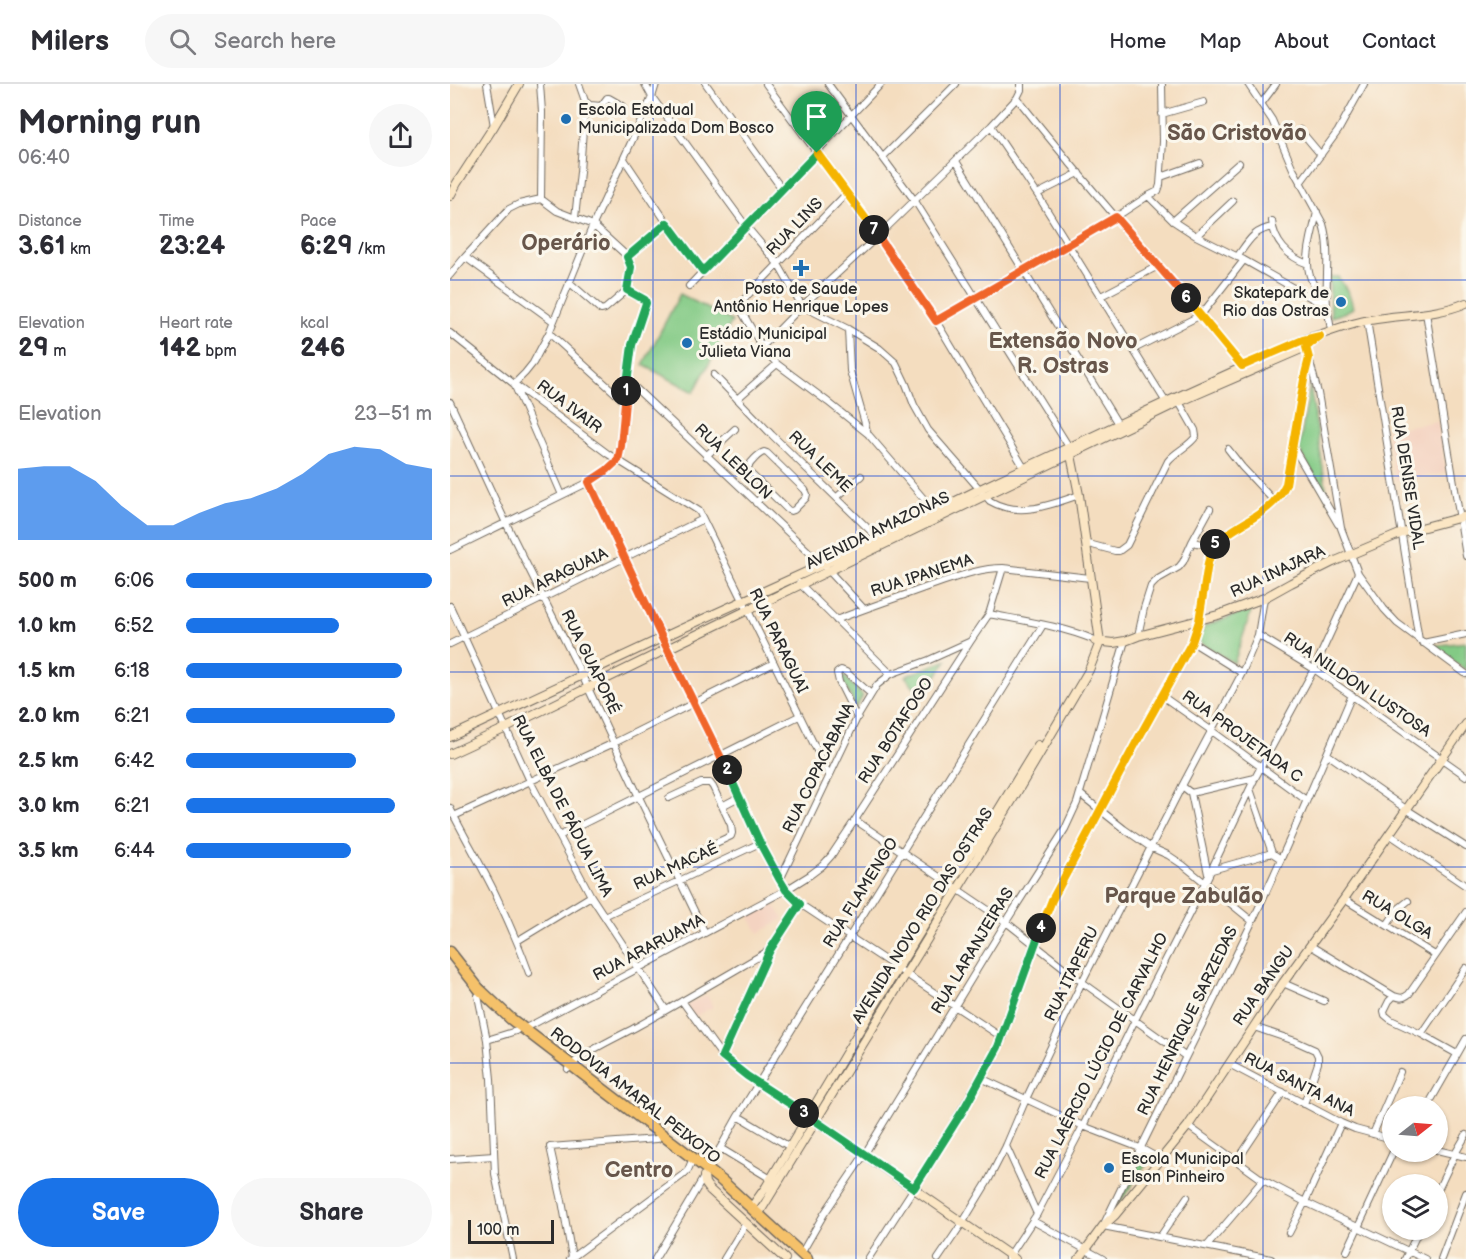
<!DOCTYPE html>
<html lang="en">
<head>
<meta charset="utf-8">
<style>
  body { margin:0; font-family:"Balsamiq Sans",sans-serif; background:#f7f7f7; color:#2b2b33; height:100vh; display:flex; flex-direction:column; font-size:22px; white-space:nowrap }
  * { box-sizing:border-box; margin:0 }
  p { font-size:20px; color:#7c7c81 }
  .icon { flex:none; width:33px; height:33px; fill:none; stroke:currentColor; stroke-width:2; stroke-linecap:round; stroke-linejoin:round }
  .map { position:relative; flex:1; overflow:hidden }
  .drawer { display:flex; flex-direction:column; background:#fff; width:450px }
  .drawer>* { flex:none }
  .needle { width:39px; rotate:73deg }
  .controls { position:absolute; left:932px; top:1012px; display:grid; gap:12px }
  .controls a { display:grid; place-items:center; width:66px; height:66px; border-radius:50%; background:#fff; box-shadow:0 2px 4px #0004; font-size:30px }
  .scale { position:absolute; left:18px; bottom:15px; width:86px; box-sizing:border-box; padding-left:6px; border:3px solid #2b2b2b; border-top:0; font-size:16px; line-height:21px; white-space:nowrap; color:#2b2b2b; -webkit-text-stroke:4px #fbf7ec; paint-order:stroke }
  .pin { position:absolute; display:grid; place-items:center; width:51px; height:51px; color:#fff; margin:-62px -26px; border-radius:50% 50% 50% 0; rotate:-45deg; box-shadow:0 0 6px #0007 }
  .pin .icon { rotate:45deg }
  .km { position:absolute; width:30px; height:30px; margin:-15px; border-radius:50%; background:#222; color:#fff; font-size:16px; line-height:30px; text-align:center }
  .round { display:grid; place-items:center; flex:none; width:63px; height:63px; border-radius:32px; background:#f7f7f7 }
  .summary { display:flex; align-items:center; justify-content:space-between; height:102px; padding:0 18px }
  h1 { font-size:33px; font-weight:800; line-height:45px }
  .metrics { display:grid; grid-template-columns:repeat(3,1fr); gap:9px; height:102px; padding:6px 18px }
  .metrics div { display:grid; align-content:center }
  .metrics b { font-size:26px; font-weight:800 }
  .metrics small { font-size:16px; font-weight:400 }
  .metrics p { font-size:16px }
  .chart { height:168px; padding:12px 18px }
  .chart p { display:flex; justify-content:space-between }
  .chart svg { width:100%; height:108px; margin-top:6px; fill:#1a73e8; opacity:.7 }
  .button { display:flex; gap:12px; margin-top:auto; padding:12px 18px }
  .button a { flex:1; height:69px; border-radius:36px; background:#1a73e8; color:#fff; font-size:24px; font-weight:800; line-height:69px; text-align:center }
  .button a+a { background:#f7f7f7; color:#2b2b33 }
  ul { padding:0 18px; list-style:none; font-size:20px }
  li { display:grid; grid-template-columns:96px 72px 1fr; align-items:center; height:45px }
  li i { height:15px; border-radius:8px; background:#1a73e8 }
  header { display:flex; align-items:center; gap:36px; box-sizing:border-box; height:84px; padding:0 30px; background:#fff; border-bottom:2px solid #e1e1e2 }
  header strong { font-size:28px }
  nav { display:flex; gap:33px; margin-inline-start:auto; font-size:21px }
  .search { width:420px; height:54px; background:#f7f7f7; display:flex; align-items:center; gap:15px; box-sizing:border-box; padding:0 21px; border-radius:33px; color:#7c7c81; font-size:22px }
  main { display:flex; flex:1; min-height:0 }
  .map>svg:first-child { display:block }
  .built { fill:#f4d3c1 }
  .green { fill:#83ca85; stroke:#577a58; stroke-width:1.5 }
  .lines { fill:none; stroke-linecap:round; stroke-linejoin:round }
  .street-casing { stroke:#71695f; stroke-width:8 }
  .secondary-casing { stroke:#71695f; stroke-width:10 }
  .highway-casing { stroke:#71695f; stroke-width:13 }
  .street { stroke:#fff; stroke-width:6 }
  .secondary { stroke:#fbe6c4; stroke-width:8 }
  .highway { stroke:#f5c16b; stroke-width:10 }
  .split-1-casing { stroke:#fff; stroke-width:12 }
  .split-2-casing { stroke:#fff; stroke-width:12 }
  .split-3-casing { stroke:#fff; stroke-width:12 }
  .split-4-casing { stroke:#fff; stroke-width:12 }
  .split-5-casing { stroke:#fff; stroke-width:12 }
  .split-6-casing { stroke:#fff; stroke-width:12 }
  .split-7-casing { stroke:#fff; stroke-width:12 }
  .split-8-casing { stroke:#fff; stroke-width:12 }
  .split-1 { stroke:#22a559; stroke-width:8 }
  .split-2 { stroke:#f0652b; stroke-width:8 }
  .split-3 { stroke:#22a559; stroke-width:8 }
  .split-4 { stroke:#22a559; stroke-width:8 }
  .split-5 { stroke:#f5b400; stroke-width:8 }
  .split-6 { stroke:#f5b400; stroke-width:8 }
  .split-7 { stroke:#f0652b; stroke-width:8 }
  .split-8 { stroke:#f5b400; stroke-width:8 }
  .grid { fill:none; stroke:#1d4ed8; stroke-width:1.5; stroke-opacity:0.55 }
  .poi-dot { fill:#1f6fb2; stroke:#fbf7ec; stroke-width:2 }
  .labels { text-anchor:middle; dominant-baseline:central; stroke-width:6; stroke-linejoin:round; paint-order:stroke }
  .poi-label { font-size:16px; fill:#2b2b2b; stroke:#fbf7ec; text-anchor:start }
  .street-label { font-size:16px; fill:#2b2b2b; stroke:#fbf7ec }
  .district-label { font-size:22px; font-weight:bold; fill:#67564b; stroke:#fbf7ec }
</style>
</head>
<body>
<header>
<strong>Milers</strong>
<div class="search"><svg class="icon" aria-label="search" viewBox="0 0 24 24"><circle cx="10" cy="10" r="6"/><path d="M15 15l6 6"/></svg>Search here</div>
<nav><a>Home</a><a>Map</a><a>About</a><a>Contact</a></nav>
</header>
<main>
<section class="drawer">
<div class="summary"><div><h1>Morning run</h1><p>06:40</p></div><a class="round"><svg class="icon" aria-label="share" viewBox="0 0 24 24"><path d="M12 15V3M7 8l5-5 5 5M5 13v7h14v-7"/></svg></a></div>
<div class="metrics">
<div><p>Distance</p><b>3.61<small> km</small></b></div>
<div><p>Time</p><b>23:24</b></div>
<div><p>Pace</p><b>6:29<small> /km</small></b></div>
</div>
<div class="metrics">
<div><p>Elevation</p><b>29<small> m</small></b></div>
<div><p>Heart rate</p><b>142<small> bpm</small></b></div>
<div><p>kcal</p><b>246</b></div>
</div>
<div class="chart"><p><span>Elevation</span>23–51 m</p>
<svg viewBox="0 0 160 44" preserveAspectRatio="none"><path d="M0 44V15L10 14L20 14L30 20L40 30L50 38L60 38L70 33L80 29L90 27L100 23L110 17L120 9L130 6L140 7L150 13L160 15V44z"/></svg>
</div>
<ul>
<li><b>500 m</b>6:06<i style="width:100%"></i></li>
<li><b>1.0 km</b>6:52<i style="width:62%"></i></li>
<li><b>1.5 km</b>6:18<i style="width:88%"></i></li>
<li><b>2.0 km</b>6:21<i style="width:85%"></i></li>
<li><b>2.5 km</b>6:42<i style="width:69%"></i></li>
<li><b>3.0 km</b>6:21<i style="width:85%"></i></li>
<li><b>3.5 km</b>6:44<i style="width:67%"></i></li>
</ul>
<div class="button"><a>Save</a><a>Share</a></div>
</section>
<div class="map">
<svg width="1016" height="1175" viewBox="0 0 1016 1175">
  <rect width="100%" height="100%" fill="#fbf7ec"/>
  <filter id="ink" filterUnits="userSpaceOnUse"><feTurbulence type="fractalNoise" baseFrequency=".0167" numOctaves="2"/><feDisplacementMap in="SourceGraphic" scale="12" xChannelSelector="R" yChannelSelector="G"/><feConvolveMatrix kernelMatrix="1 2 1 2 8 2 1 2 1" color-interpolation-filters="sRGB"/></filter>
  <filter id="wash" filterUnits="userSpaceOnUse"><feTurbulence type="fractalNoise" baseFrequency=".008" numOctaves="4" result="noise"/><feDisplacementMap in="SourceGraphic" scale="24" xChannelSelector="R" yChannelSelector="G"/><feGaussianBlur stdDeviation="1.35" result="paint"/><feColorMatrix in="noise" values="0 0 0 0 0 0 0 0 0 0 0 0 0 0 0 0 0 1.4 0 .05"/><feComposite in="paint" operator="in"/></filter>
  <g filter="url(#wash)">
    <rect width="100%" height="100%" fill="#f4ddbf"/>
    <path class="built" d="M988 337 996 389 945 397 936 346Z
      M323 819 334 835 309 849 299 832Z
      M257 911 263 923 244 933 236 921Z"/>
    <path class="green" d="M879 193H888C896 204 901 211 903 224L891 230 881 233Z
      M230 210 282 237 244 308 193 281Z
      M860 301 878 417 849 365Z
      M802 525 784 579 747 557 755 542Z
      M1016 558V586L981 562Z
      M497 576 473 613 455 592Z
      M393 592 395 593 413 612 406 624 392 596Z
      M689 1073 698 1078 666 1124Z"/>
  </g>
  <g filter="url(#ink)">
    <g class="lines">
      <defs>
        <path id="street" d="M37 0 44 42
          M90 0 92 28 91 115
          M195 0 202 13 296 142 328 180 352 222 398 245 429 264 446 279 456 300 464 321 478 346 540 417C569 434 600 421 629 411
          M256 0 332 105
          M316 0 428 152 486 237 576 387
          M378 0 465 117 619 363
          M712 0 713 58 710 101 708 107 698 112 723 137 746 152 794 176 877 223
          M798 0 822 36 843 85 873 140C881 167 875 195 877 222 878 230 880 239 881 246
          M567 14C639 106 719 192 792 282
          M135 17 140 21 151 22 157 14H159L173 22
          M811 20 826 0
          M712 30 754 18
          M541 42 587 110 717 320
          M850 46 871 71
          M433 73 506 0
          M174 75 217 139 253 187
          M506 77 668 340
          M711 93 750 79
          M850 99 888 47 914 0
          M397 109 297 212 292 218V228L312 263 327 280 378 318 418 350 486 429
          M587 110 629 89
          M867 128C864 144 857 164 858 180 858 194 867 208 875 220
          M125 134 130 88 135 17 129 0
          M723 137 789 79
          M822 137C824 158 838 173 858 180
          M746 152 783 117
          M15 173 103 237
          M787 173C798 158 803 146 823 143
          M0 191 15 173 59 125 69 120 91 115 107 127 143 141 178 173
          M119 198 151 226 155 225 177 206 181 183 178 173 217 139
          M239 202 431 0
          M651 212 708 182
          M976 229 1016 472
          M917 236 969 556
          M486 237 666 133 698 112
          M398 245 400 287 418 350
          M0 249 64 300 158 370 249 427 379 691
          M99 249 175 318
          M312 263 352 222 428 152 541 42 567 14 571 6V0
          M684 265 751 231 794 176
          M859 274 868 309 891 444 908 489 934 525 947 539 1016 590
          M264 291 322 351 432 458
          M177 296 379 487 414 525
          M287 315 327 280
          M0 318 56 439 132 591 188 711 255 849
          M843 363 888 440
          M778 365 792 383 825 418
          M314 368 317 369 355 406 357 410 356 414 344 426 341 427 338 426 299 388 298 383C301 378 308 370 314 368Z
          M256 372 285 345
          M139 398 310 759 336 806 350 820 553 954
          M112 411 64 300 75 289 83 279 99 249 143 141 202 13 206 0
          M387 413 411 392
          M306 419 318 406
          M742 458 763 462
          M635 459 665 467H669L677 461 718 377C726 367 740 362 746 352L745 346 729 318
          M0 466 139 398 157 386 168 376 171 362 179 277 182 261 196 219 195 216 177 206
          M349 499 441 590
          M0 522 80 697 141 812 216 926
          M539 530C575 537 611 542 645 556
          M386 536C416 524 447 514 477 503 502 495 527 484 553 484L640 494
          M808 551 864 585 1016 692
          M688 552 694 524 701 502 708 495 729 483 733 478 742 458 760 425
          M742 558 792 589
          M973 559 1016 550
          M0 560 253 435
          M712 612 762 647 856 716
          M407 634 389 598 387 589 391 586 396 588 421 610
          M877 670 956 725 1016 763
          M732 702 741 709 758 790
          M800 705 822 769 831 775
          M741 709 805 694
          M630 710 674 745 700 763 718 771 733 781 802 837
          M219 714 251 699H260L263 703 281 741 282 749 281 752 244 769
          M272 722 289 713
          M0 724C14 752 30 779 44 807 57 834 69 861 79 889
          M4 732 164 659 324 579
          M405 736 556 838 632 898 735 972
          M939 750 1016 802
          M109 752 349 632
          M762 786 822 769
          M330 796 407 634 427 601 441 590 479 576 519 558
          M894 815 985 871
          M154 832 310 759
          M937 841 948 825 958 817
          M67 857 141 812
          M861 862 944 912 939 917 934 927 935 931 941 936 971 950 1007 970
          M833 899 874 917
          M28 912 37 956 41 995 45 1090 63 1175
          M944 912C950 914 953 915 959 910L1016 828
          M232 917 272 972 297 992 358 1032
          M804 943 845 957 865 966 868 972V979L854 1020
          M74 945 336 806 360 791 372 782 381 772 405 736 520 558 539 530 553 484
          M971 950 1016 884
          M37 956 66 947
          M272 972 320 866 350 820
          M779 980 891 1039 905 1045 942 1055
          M118 985C129 970 170 952 188 942 233 917 277 891 320 866
          M531 994 633 1042 690 1064 710 1075
          M977 1023 1016 955
          M288 1032 340 1063
          M738 1042 813 1096 855 1118 975 1175
          M923 1050 950 988
          M556 1062 587 1130
          M270 1064 321 1095
          M987 1066 1016 1073
          M0 1075 44 1072
          M787 1077 833 1008
          M987 1108 1005 1070 1016 1051
          M583 1137 653 1175
          M839 1149 855 1118 891 1039
          M710 1153 737 1113
          M757 1162 813 1096
          M897 1167 943 1068
          M351 1170 374 1130 414 1071 556 838 615 745 627 719 675 557
          M122 1173 112 1117 100 1063 207 1055
          M558 1174 587 1130 633 1042 685 936 755 799 805 694 864 585 908 489
          M120 1175 234 1090 238 1086 243 1074
          M205 1175 258 1086 288 1032 593 541
          M274 1175 296 1139
          M418 1175 484 1073 548 963C556 947 559 930 565 914 577 881 588 848 602 817L687 657 742 558 749 537 752 514 763 462 772 453 782 446 817 425 832 410 836 400 855 290 859 274 855 261
          M488 1175 513 1138 538 1097 556 1062 576 1015 632 898 732 702 792 589 808 551 814 514
          M821 1175 653 1142C702 1039 754 938 803 836 838 762 870 686 902 611
          M955 1175 969 1146
          M991 1175 1016 1109"/>
        <path id="secondary" d="M0 112 7 99 44 42 69 0
          M645 557 663 559 675 557 688 552 768 531 814 514 841 499 883 478 952 449 1016 432
          M0 653 231 545 429 455 530 405 716 318 853 256C875 250 896 240 920 236 952 230 986 232 1016 219
          M0 670 56 644 217 565 729 318 856 263 867 254
          M363 1035 565 1175
          M254 1092 255 1099 260 1106 335 1175
          M301 1124 316 1103 412 942 500 800 546 730 588 661
          M308 1131 563 715 639 586 650 558 629 411 620 366
          M629 1175 653 1142 665 1131 738 1042 833 899 894 815 1016 640"/>
        <path id="highway" d="M0 868 29 905 61 935 248 1078 272 1097 357 1175"/>
      </defs>
      <use href="#street" class="street-casing"/>
      <use href="#secondary" class="secondary-casing"/>
      <use href="#highway" class="highway-casing"/>
      <use href="#street" class="street"/>
      <use href="#secondary" class="secondary"/>
      <use href="#highway" class="highway"/>
    </g>
  </g>
  <g class="lines" filter="url(#ink)">
    <defs>
      <path id="split-1" d="M176 307 182 261 196 219 195 216 177 206 181 183 177 173 217 139 253 187 367 69"/>
      <path id="split-2" d="M176 307 171 362 168 376 157 386 139 398 212 554 277 686"/>
      <path id="split-3" d="M277 686 310 759 330 796 336 806 350 820 320 866 272 972 297 992 354 1029"/>
      <path id="split-4" d="M354 1029 464 1104 515 1023 548 963 591 844"/>
      <path id="split-5" d="M591 844 602 816 629 766 687 657 742 558 749 537 758 479 763 462 765 460"/>
      <path id="split-6" d="M736 214 792 282 853 256 870 252 856 263 859 274 855 290 836 400C822 431 788 438 765 460"/>
      <path id="split-7" d="M424 146 486 237 666 133 736 214"/>
      <path id="split-8" d="M367 69 424 146"/>
    </defs>
    <use href="#split-1" class="split-1-casing"/>
    <use href="#split-2" class="split-2-casing"/>
    <use href="#split-3" class="split-3-casing"/>
    <use href="#split-4" class="split-4-casing"/>
    <use href="#split-5" class="split-5-casing"/>
    <use href="#split-6" class="split-6-casing"/>
    <use href="#split-7" class="split-7-casing"/>
    <use href="#split-8" class="split-8-casing"/>
    <use href="#split-1" class="split-1"/>
    <use href="#split-2" class="split-2"/>
    <use href="#split-3" class="split-3"/>
    <use href="#split-4" class="split-4"/>
    <use href="#split-5" class="split-5"/>
    <use href="#split-6" class="split-6"/>
    <use href="#split-7" class="split-7"/>
    <use href="#split-8" class="split-8"/>
  </g>
  <path class="grid" d="M203 0V1175M406 0V1175M610 0V1175M813 0V1175M0 196H1016M0 392H1016M0 588H1016M0 783H1016M0 979H1016"/>
  <g class="poi-dot">
    <circle cx="116" cy="35" r="6"/>
    <path d="M348 175h6v6h6v6h-6v6h-6v-6h-6v-6h6z"/>
    <circle cx="891" cy="218" r="6"/>
    <circle cx="237" cy="259" r="6"/>
    <circle cx="659" cy="1084" r="6"/>
  </g>
  <g class="labels">
    <g class="poi-label">
      <text x="128" y="26">Escola Estadual<tspan x="128" dy="18">Municipalizada Dom Bosco</tspan></text>
      <text x="351" y="205" text-anchor="middle">Posto de Saude<tspan x="351" dy="18">Antônio Henrique Lopes</tspan></text>
      <text x="879" y="209" text-anchor="end">Skatepark de<tspan x="879" dy="18">Rio das Ostras</tspan></text>
      <text x="249" y="250">Estádio Municipal<tspan x="249" dy="18">Julieta Viana</tspan></text>
      <text x="671" y="1075">Escola Municipal<tspan x="671" dy="18">Elson Pinheiro</tspan></text>
    </g>
    <g class="street-label">
      <text transform="translate(345 143) rotate(-46)">RUA LINS</text>
      <text transform="translate(119 323) rotate(37)">RUA IVAIR</text>
      <text transform="translate(283 378) rotate(44)">RUA LEBLON</text>
      <text transform="translate(370 378) rotate(44)">RUA LEME</text>
      <text transform="translate(957 394) rotate(81)">RUA DENISE VIDAL</text>
      <text transform="translate(428 447) rotate(-26)">AVENIDA AMAZONAS</text>
      <text transform="translate(828 488) rotate(-25)">RUA INAJARA</text>
      <text transform="translate(472 492) rotate(-18)">RUA IPANEMA</text>
      <text transform="translate(105 494) rotate(-26)">RUA ARAGUAIA</text>
      <text transform="translate(328 557) rotate(64)">RUA PARAGUAI</text>
      <text transform="translate(140 578) rotate(64)">RUA GUAPORÉ</text>
      <text transform="translate(907 601) rotate(34)">RUA NILDON LUSTOSA</text>
      <text transform="translate(446 647) rotate(-57)">RUA BOTAFOGO</text>
      <text transform="translate(792 653) rotate(36)">RUA PROJETADA C</text>
      <text transform="translate(369 684) rotate(-64)">RUA COPACABANA</text>
      <text transform="translate(112 722) rotate(63)">RUA ELBA DE PÁDUA LIMA</text>
      <text transform="translate(226 783) rotate(-25)">RUA MACAÉ</text>
      <text transform="translate(411 809) rotate(-58)">RUA FLAMENGO</text>
      <text transform="translate(947 831) rotate(31)">RUA OLGA</text>
      <text transform="translate(473 832) rotate(-58)">AVENIDA NOVO RIO DAS OSTRAS</text>
      <text transform="translate(199 864) rotate(-28)">RUA ARARUAMA</text>
      <text transform="translate(523 867) rotate(-59)">RUA LARANJEIRAS</text>
      <text transform="translate(622 890) rotate(-64)">RUA ITAPERU</text>
      <text transform="translate(814 902) rotate(-55)">RUA BANGU</text>
      <text transform="translate(738 937) rotate(-64)">RUA HENRIQUE SARZEDAS</text>
      <text transform="translate(652 972) rotate(-63)">RUA LAÉRCIO LÚCIO DE CARVALHO</text>
      <text transform="translate(849 1001) rotate(27)">RUA SANTA ANA</text>
      <text transform="translate(185 1012) rotate(38)">RODOVIA AMARAL PEIXOTO</text>
    </g>
    <g class="district-label">
      <text x="787" y="49">São Cristovão</text>
      <text x="116" y="159">Operário</text>
      <text x="613" y="257">Extensão Novo<tspan x="613" dy="25">R. Ostras</tspan></text>
      <text x="734" y="812">Parque Zabulão</text>
      <text x="189" y="1086">Centro</text>
    </g>
  </g>
</svg>
<div class="controls">
<a><svg class="needle" viewBox="-14 -14 28 28"><path d="M0-13l5 13h-10z" fill="#e53935"/><path d="M0 13l5-13h-10z" fill="#7c7c81"/></svg></a>
<a><svg class="icon" aria-label="layers" viewBox="0 0 24 24"><path d="M12 4l9 5-9 5-9-5zM3 14l9 5 9-5"/></svg></a>
</div>
<div class="scale">100 m</div>
<div class="pin" style="left:367px;top:69px;background:#1e9e55"><svg class="icon" aria-label="arrive" viewBox="0 0 24 24"><path d="M6 21V4h12l-3 4 3 4H6"/></svg></div>
<b class="km" style="left:176px;top:307px">1</b>
<b class="km" style="left:277px;top:686px">2</b>
<b class="km" style="left:354px;top:1029px">3</b>
<b class="km" style="left:591px;top:844px">4</b>
<b class="km" style="left:765px;top:460px">5</b>
<b class="km" style="left:736px;top:214px">6</b>
<b class="km" style="left:424px;top:146px">7</b>
</div>
</main>
</body>
</html>
